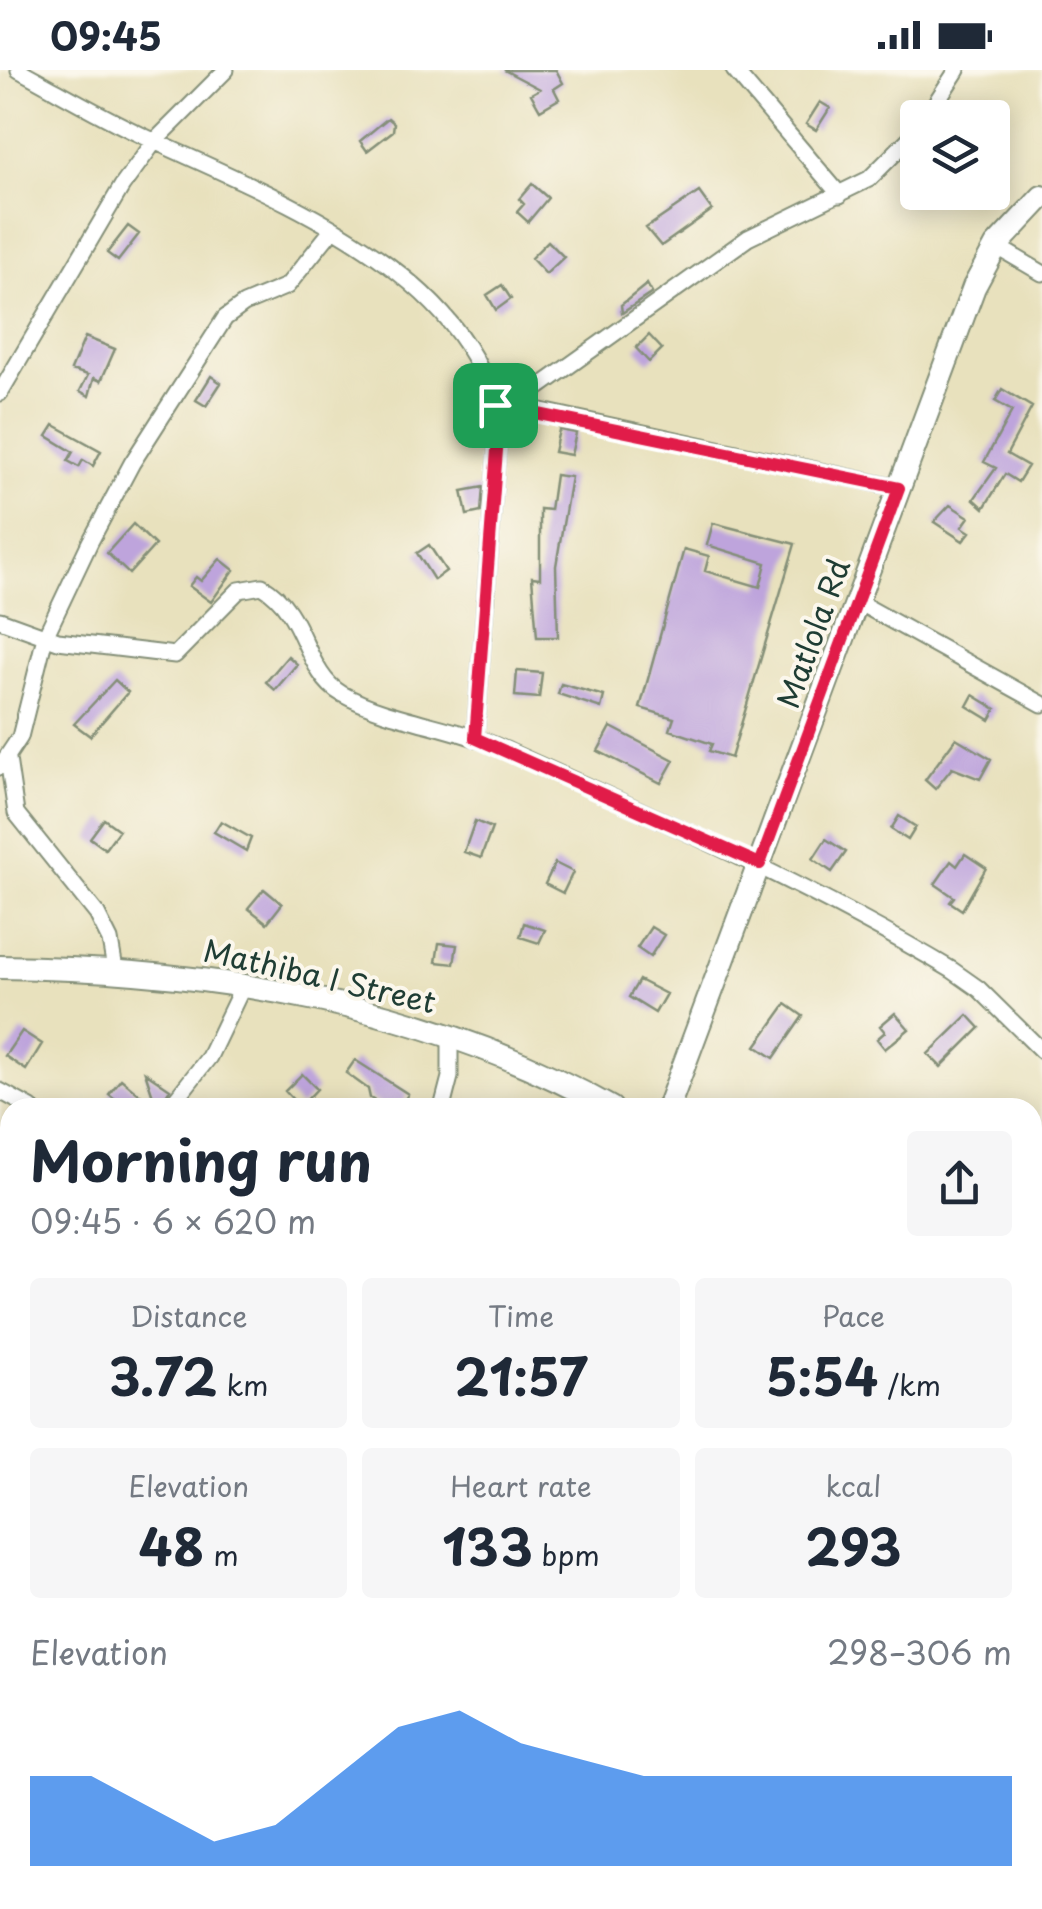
<!DOCTYPE html>
<html lang="en">
<head>
<meta charset="utf-8">
<style>
  body { margin:0; font-family:"Playpen Sans",sans-serif; background:#f6f6f7; color:#1f2937; height:100vh; display:flex; flex-direction:column; font-size:38px; white-space:nowrap }
  * { box-sizing:border-box; margin:0 }
  p { font-size:32px; color:#747a83 }
  .icon { flex:none; width:55px; height:55px; fill:none; stroke:currentColor; stroke-width:2; stroke-linecap:round; stroke-linejoin:round }
  .map { position:relative; flex:1; overflow:hidden }
  .side { position:absolute; left:0px; top:1028px; width:1042px; height:812px; display:flex; flex-direction:column; background:#fff; border-radius:30px 30px 0 0; box-shadow:0 5px 25px #0003 }
  .side>* { flex:none }
  .tools { position:absolute; left:900px; top:30px; display:grid; gap:20px }
  .tools a { display:grid; place-items:center; width:110px; height:110px; border-radius:10px; background:#fff; box-shadow:0 5px 25px #0003; font-size:50px }
  .pin { position:absolute; display:grid; place-items:center; width:85px; height:85px; color:#fff; margin:-42px; border-radius:20px; box-shadow:0 5px 15px #0006 }
  .round { display:grid; place-items:center; flex:none; width:105px; height:105px; border-radius:10px; background:#f6f6f7 }
  .overview { display:flex; align-items:center; justify-content:space-between; height:170px; padding:0 30px }
  h1 { font-size:55px; font-weight:700; line-height:75px }
  .figures { display:grid; grid-template-columns:repeat(3,1fr); gap:15px; height:170px; padding:10px 30px }
  .figures div { display:grid; align-content:center; border-radius:10px; background:#f6f6f7; text-align:center }
  .figures b { font-size:50px; font-weight:700 }
  .figures small { font-size:28px; font-weight:400 }
  .figures p { font-size:28px }
  .chart { height:280px; padding:20px 30px }
  .chart p { display:flex; justify-content:space-between }
  .chart svg { width:100%; height:180px; margin-top:10px; fill:#1a73e8; opacity:.7 }
  .status { display:flex; justify-content:space-between; align-items:center; height:70px; padding:0 50px; background:#fff; direction:ltr }
  .status svg { height:28px; fill:currentColor }
  .map>svg:first-child { display:block }
  .building { fill:#bea4dc }
  .lines { fill:none; stroke-linecap:round; stroke-linejoin:round }
  .street-casing { stroke:#848f78; stroke-width:19 }
  .secondary-casing { stroke:#848f78; stroke-width:26 }
  .street { stroke:#fff; stroke-width:15 }
  .secondary { stroke:#fff; stroke-width:22 }
  .route-casing { stroke:#fff; stroke-width:20 }
  .route { stroke:#e11d48; stroke-width:12 }
  .labels { text-anchor:middle; dominant-baseline:central; stroke-width:8; stroke-linejoin:round; paint-order:stroke }
  .street-label { font-size:30px; fill:#1f3d34; stroke:#fbf7ec }
</style>
</head>
<body>
<div class="status"><b>09:45</b><svg viewBox="0 0 49 12"><path d="M0 12V9h3v3zM5 12V6h3v6zM10 12V3h3v9zM15 12V0h3v12zM26 1h20v11H26zM47 4h2v5h-2z"/></svg></div>
<div class="map">
<svg width="1042" height="1839" viewBox="0 0 1042 1839">
  <rect width="100%" height="100%" fill="#fbf7ec"/>
  <filter id="ink" filterUnits="userSpaceOnUse"><feTurbulence type="fractalNoise" baseFrequency=".01" numOctaves="2"/><feDisplacementMap in="SourceGraphic" scale="20" xChannelSelector="R" yChannelSelector="G"/><feConvolveMatrix kernelMatrix="1 2 1 2 8 2 1 2 1" color-interpolation-filters="sRGB"/></filter>
  <filter id="wash" filterUnits="userSpaceOnUse"><feTurbulence type="fractalNoise" baseFrequency=".0048" numOctaves="4" result="noise"/><feDisplacementMap in="SourceGraphic" scale="40" xChannelSelector="R" yChannelSelector="G"/><feGaussianBlur stdDeviation="2.25" result="paint"/><feColorMatrix in="noise" values="0 0 0 0 0 0 0 0 0 0 0 0 0 0 0 0 0 1.4 0 .05"/><feComposite in="paint" operator="in"/></filter>
  <g filter="url(#wash)">
    <rect width="100%" height="100%" fill="#e8e1bd"/>
    <g id="blocks">
      <path class="building" d="M504 0H556L563 13 554 19 559 29 540 40 531 24 540 19Z
        M820 32 830 38 816 60 806 54Z
        M388 48 394 53 393 61 367 81 360 71Z
        M532 114 548 128 528 152 517 142 524 134 519 129Z
        M699 122 712 140 661 176 646 158Z
        M128 156 139 164 118 191 107 183Z
        M548 171 564 187 546 204 531 188Z
        M647 214 652 223 622 243 621 235Z
        M502 215 511 229 496 240 487 225Z
        M649 265 662 279 649 292 636 278Z
        M85 267 115 279 101 311 94 308 89 326 80 321 88 305 71 300Z
        M211 306 221 313 206 336 196 330Z
        M1002 319 1032 337 1007 384 1028 396 1018 412 1005 404 984 438 974 429 996 398 984 392 1012 341 995 331Z
        M54 355 101 381 93 396 83 390 79 397 68 391 73 382 47 366Z
        M559 360 576 363 571 385 554 382Z
        M555 405 571 407 556 496 558 567H537L532 507 540 508V439L550 440Z
        M483 417 481 442 467 445 462 421Z
        M950 435 969 447 962 457 970 462 963 471 934 452Z
        M713 453 795 474 731 688 709 681 712 674 670 660 674 648 640 638 684 479 709 486 705 501 760 517 766 493 707 475Z
        M133 454 155 475 129 504 107 483Z
        M429 475 446 501 434 510 417 483Z
        M220 489 234 500 211 532 189 516 196 507 201 511Z
        M288 586 297 594 275 620 266 612Z
        M517 601 542 603 539 628 515 626Z
        M115 610 128 622 90 666 74 654Z
        M561 614 604 626 601 638 558 624Z
        M973 625 996 639 990 650 967 636Z
        M611 657 674 690 661 713 598 681Z
        M956 668 991 689 980 709 952 698 935 719 925 710Z
        M899 746 916 757 908 770 891 759Z
        M104 749 119 760 105 779 90 768Z
        M221 751 251 768 246 781 214 762Z
        M475 751 492 758 481 788 464 782Z
        M826 769 846 782 832 802 813 789Z
        M965 784 986 798 962 840 950 832 954 827 935 814 951 791 957 796Z
        M555 793 573 802 563 823 545 814Z
        M264 819 282 834 267 853 248 838Z
        M524 853 545 860 539 873 520 867Z
        M651 857 664 865 650 887 637 878Z
        M439 873 457 875 454 894 436 892Z
        M639 910 666 924 655 943 629 927Z
        M786 934 803 946 774 988 756 976Z
        M895 943 909 959 885 979 877 969 885 962 880 956Z
        M968 945 980 958 941 997 928 984Z
        M22 961 42 974 26 1000 5 986Z
        M355 990 408 1024 400 1038H386L370 1028 368 1019 346 1003Z
        M145 1002 170 1019 158 1038H157Z
        M302 1004 317 1019 300 1037 285 1021Z
        M121 1009 156 1038H126L109 1024Z"/>
    </g>
  </g>
  <g filter="url(#ink)">
    <use href="#blocks" fill-opacity="0" stroke="#848f78" stroke-width="2.5"/>
    <g class="lines">
      <defs>
        <path id="street" d="M19 0C60 22 100 46 141 65 266 124 488 204 498 367L475 668
          M734 0 840 125
          M926 48 957 0
          M996 176 1042 203
          M0 323 122 116 155 71 226 0
          M495 335H514L748 168 869 109 918 60
          M514 335 899 418
          M856 531 1042 634
          M0 550 58 571 175 585 239 520 262 516C307 542 304 603 342 624 391 651 450 655 501 678 654 746 808 814 952 900L979 919 1042 981
          M8 689 16 743 97 844 110 870 115 899
          M0 697 20 667 45 567 90 472 132 393 225 248 244 234 287 216 333 159
          M0 1021 31 1038
          M169 1038 209 987 244 914
          M442 1038 450 1007V965
          M1032 1147 1042 1139
          M0 1282 10 1284
          M0 1492 10 1504
          M1032 1533 1042 1531
          M0 1552 10 1531
          M0 1621H10
          M1032 1647 1042 1643
          M1032 1822 1042 1814
          M113 1839V1830
          M1012 1839 1023 1830"/>
        <path id="secondary" d="M0 897C211 899 424 933 611 1038
          M668 1038 974 217 996 176 1042 127
          M1032 1400 1042 1413
          M403 1839 406 1830"/>
      </defs>
      <use href="#street" class="street-casing"/>
      <use href="#secondary" class="secondary-casing"/>
      <use href="#street" class="street"/>
      <use href="#secondary" class="secondary"/>
    </g>
  </g>
  <g class="lines" filter="url(#ink)">
    <defs>
      <path id="route" d="M495 335 899 418 760 794 475 668 498 367Z"/>
    </defs>
    <use href="#route" class="route-casing"/>
    <use href="#route" class="route"/>
  </g>
  <g class="labels">
    <g class="street-label">
      <text transform="translate(812 563) rotate(-70)">Matlola Rd</text>
      <text transform="translate(320 905) rotate(13)">Mathiba I Street</text>
    </g>
  </g>
</svg>
<div class="tools">
<a><svg class="icon" aria-label="layers" viewBox="0 0 24 24"><path d="M12 4l9 5-9 5-9-5zM3 14l9 5 9-5"/></svg></a>
</div>
<div class="pin" style="left:495px;top:335px;background:#1e9e55"><svg class="icon" aria-label="arrive" viewBox="0 0 24 24"><path d="M6 21V4h12l-3 4 3 4H6"/></svg></div>
<section class="side">
<div class="overview"><div><h1>Morning run</h1><p>09:45 · 6 × 620 m</p></div><a class="round"><svg class="icon" aria-label="share" viewBox="0 0 24 24"><path d="M12 15V3M7 8l5-5 5 5M5 13v7h14v-7"/></svg></a></div>
<div class="figures">
<div><p>Distance</p><b>3.72<small> km</small></b></div>
<div><p>Time</p><b>21:57</b></div>
<div><p>Pace</p><b>5:54<small> /km</small></b></div>
</div>
<div class="figures">
<div><p>Elevation</p><b>48<small> m</small></b></div>
<div><p>Heart rate</p><b>133<small> bpm</small></b></div>
<div><p>kcal</p><b>293</b></div>
</div>
<div class="chart"><p><span>Elevation</span>298–306 m</p>
<svg viewBox="0 0 160 44" preserveAspectRatio="none"><path d="M0 44V22L10 22L20 30L30 38L40 34L50 22L60 10L70 6L80 14L90 18L100 22L110 22L120 22L130 22L140 22L150 22L160 22V44z"/></svg>
</div>
</section>
</div>
</body>
</html>
